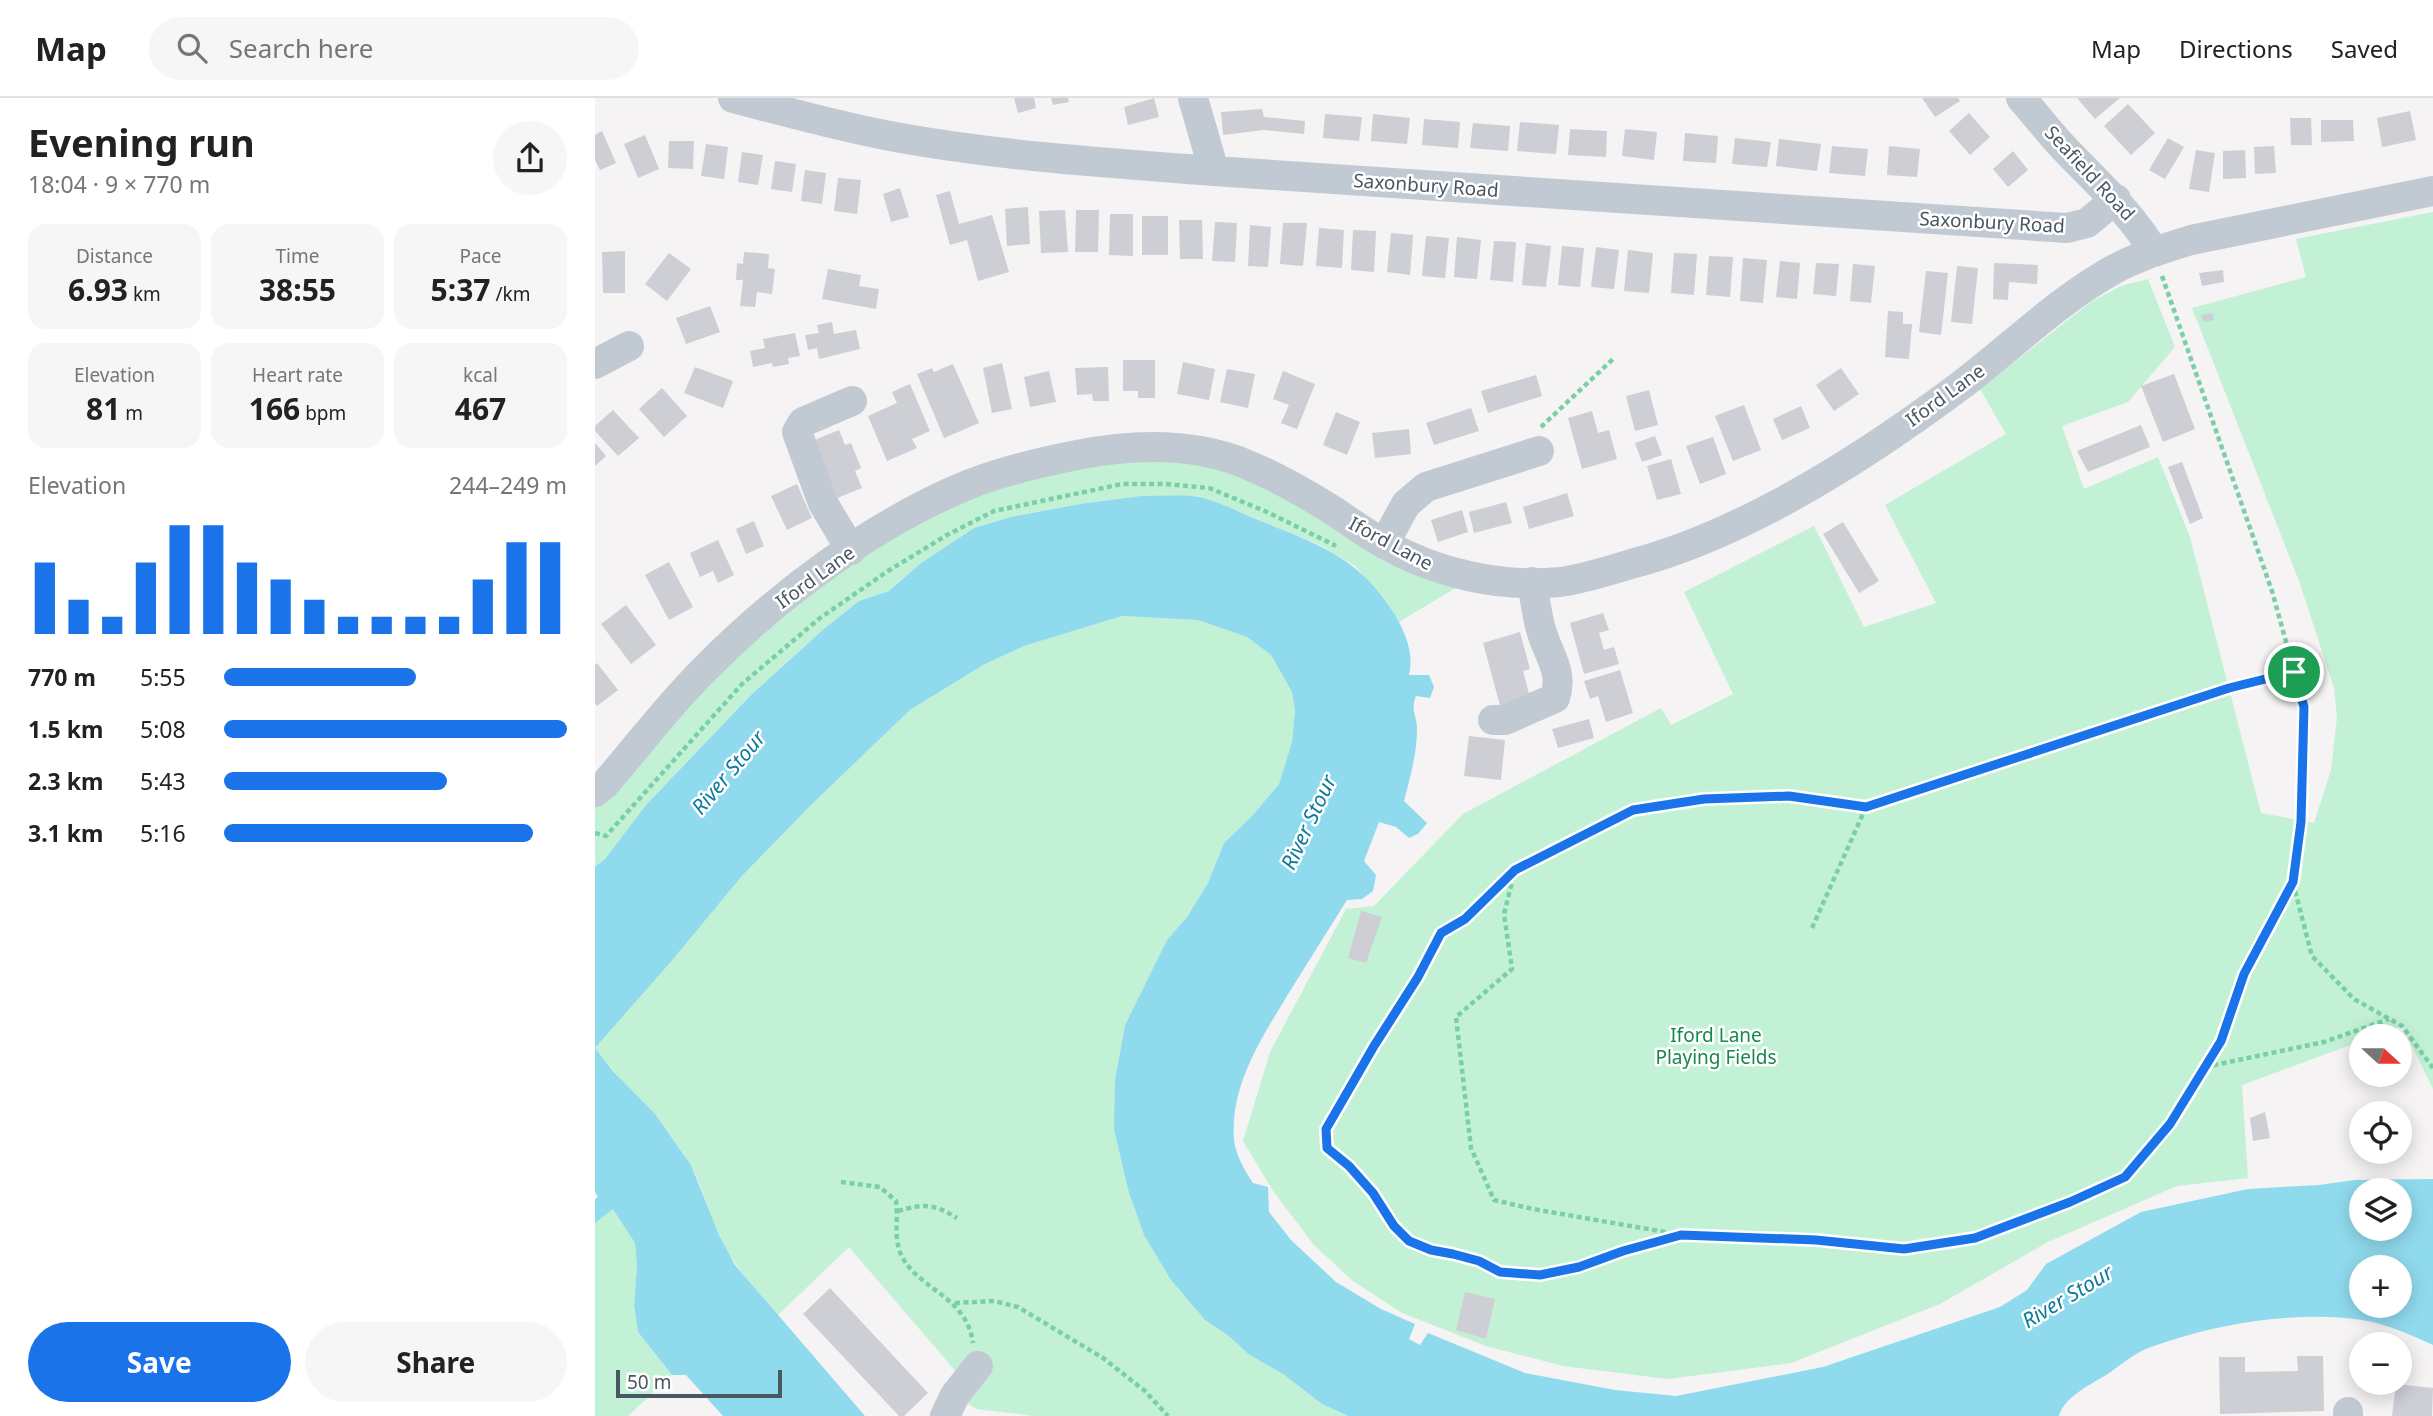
<!DOCTYPE html>
<html lang="en">
<head>
<meta charset="utf-8">
<style>
  body { margin:0; font-family:"Noto Sans",sans-serif; background:#f6f6f6; color:#222; height:100vh; display:flex; flex-direction:column; font-size:26px; white-space:nowrap }
  * { box-sizing:border-box; margin:0 }
  p { font-size:23px; color:#767676 }
  .icon { flex:none; width:38px; height:38px; fill:none; stroke:currentColor; stroke-width:2; stroke-linecap:round; stroke-linejoin:round }
  .map { position:relative; flex:1; overflow:hidden }
  .side { display:flex; flex-direction:column; background:#fff; width:595px }
  .side>* { flex:none }
  .needle { width:46px; rotate:111deg }
  .fabs { position:absolute; left:1754px; top:926px; display:grid; gap:14px }
  .fabs a { display:grid; place-items:center; width:63px; height:63px; border-radius:50%; background:#fff; box-shadow:0 4px 18px #0003; font-size:35px }
  .scale { position:absolute; left:21px; bottom:18px; width:166px; box-sizing:border-box; padding-left:7px; border:4px solid #4a5661; border-top:0; font-size:19px; line-height:24px; white-space:nowrap; color:#4a5661; -webkit-text-stroke:5px #fff; paint-order:stroke }
  .pin { position:absolute; display:grid; place-items:center; width:60px; height:60px; color:#fff; margin:-30px; border:4px solid #fff; border-radius:50%; box-shadow:0 2px 7px #0007 }
  .round { display:grid; place-items:center; flex:none; width:74px; height:74px; border-radius:37px; background:#f6f6f6 }
  .summary { display:flex; align-items:center; justify-content:space-between; height:119px; padding:0 28px }
  h1 { font-size:38px; font-weight:700; line-height:52px }
  .figures { display:grid; grid-template-columns:repeat(3,1fr); gap:10px; height:119px; padding:7px 28px }
  .figures div { display:grid; align-content:center; border-radius:18px; background:#f6f6f6; text-align:center }
  .figures b { font-size:30px; font-weight:700 }
  .figures small { font-size:19px; font-weight:400 }
  .figures p { font-size:19px }
  .chart { height:196px; padding:14px 28px }
  .chart p { display:flex; justify-content:space-between }
  .chart svg { width:100%; height:126px; margin-top:7px; stroke:#1a73e8; stroke-width:6 }
  .primary-button { display:flex; gap:14px; margin-top:auto; padding:14px 28px }
  .primary-button a { flex:1; height:80px; border-radius:42px; background:#1a73e8; color:#fff; font-size:28px; font-weight:700; line-height:80px; text-align:center }
  .primary-button a+a { background:#f6f6f6; color:#222 }
  ul { padding:0 28px; list-style:none; font-size:23px }
  li { display:grid; grid-template-columns:112px 84px 1fr; align-items:center; height:52px }
  li i { height:18px; border-radius:9px; background:#1a73e8 }
  header { display:flex; align-items:center; gap:42px; box-sizing:border-box; height:98px; padding:0 35px; background:#fff; border-bottom:2px solid #e0e0e0 }
  header strong { font-size:33px }
  nav { display:flex; gap:38px; margin-inline-start:auto; font-size:24px }
  .search { width:490px; height:63px; background:#f6f6f6; display:flex; align-items:center; gap:18px; box-sizing:border-box; padding:0 24px; border-radius:38px; color:#767676; font-size:26px }
  main { display:flex; flex:1; min-height:0 }
  .map>svg:first-child { display:block }
  .green { fill:#c3f1d5 }
  .water { fill:#90daee; fill-rule:evenodd }
  .building { fill:#cdcfd5 }
  .lines { fill:none; stroke-linecap:round; stroke-linejoin:round }
  .path { stroke:#7ad0a6; stroke-width:4.5; stroke-dasharray:5 3.5; stroke-linecap:butt }
  .minor { stroke:#c1cad2; stroke-width:30 }
  .route-casing { stroke:#fff; stroke-width:14 }
  .route { stroke:#1a73e8; stroke-width:9 }
  .labels { text-anchor:middle; dominant-baseline:central; stroke-width:5; stroke-linejoin:round; paint-order:stroke }
  .street-label { font-size:19px; fill:#4a5661; stroke:#fff }
  .park-label { font-size:19px; fill:#17864f; stroke:#fff }
  .water-label { font-size:21px; font-style:italic; fill:#0c7c9b; stroke:#fff }
</style>
</head>
<body>
<header>
<strong>Map</strong>
<div class="search"><svg class="icon" aria-label="search" viewBox="0 0 24 24"><circle cx="10" cy="10" r="6"/><path d="M15 15l6 6"/></svg>Search here</div>
<nav><a>Map</a><a>Directions</a><a>Saved</a></nav>
</header>
<main>
<section class="side">
<div class="summary"><div><h1>Evening run</h1><p>18:04 · 9 × 770 m</p></div><a class="round"><svg class="icon" aria-label="share" viewBox="0 0 24 24"><path d="M12 15V3M7 8l5-5 5 5M5 13v7h14v-7"/></svg></a></div>
<div class="figures">
<div><p>Distance</p><b>6.93<small> km</small></b></div>
<div><p>Time</p><b>38:55</b></div>
<div><p>Pace</p><b>5:37<small> /km</small></b></div>
</div>
<div class="figures">
<div><p>Elevation</p><b>81<small> m</small></b></div>
<div><p>Heart rate</p><b>166<small> bpm</small></b></div>
<div><p>kcal</p><b>467</b></div>
</div>
<div class="chart"><p><span>Elevation</span>244–249 m</p>
<svg viewBox="0 0 160 44" preserveAspectRatio="none"><path d="M5 44V19M15 44V32M25 44V38M35 44V19M45 44V6M55 44V6M65 44V19M75 44V25M85 44V32M95 44V38M105 44V38M115 44V38M125 44V38M135 44V25M145 44V12M155 44V12"/></svg>
</div>
<ul>
<li><b>770 m</b>5:55<i style="width:56%"></i></li>
<li><b>1.5 km</b>5:08<i style="width:100%"></i></li>
<li><b>2.3 km</b>5:43<i style="width:65%"></i></li>
<li><b>3.1 km</b>5:16<i style="width:90%"></i></li>
</ul>
<div class="primary-button"><a>Save</a><a>Share</a></div>
</section>
<div class="map">
<svg width="1838" height="1318" viewBox="0 0 1838 1318">
  <rect width="100%" height="100%" fill="#f5f3f3"/>
  <path class="green" d="M1838 114V991L1807 928 1781 938H1766V943L1647 987 1653 1080 1582 1088 1453 1144 1345 1206 1196 1265 1073 1281 968 1268 891 1248 807 1215 758 1183 719 1147 678 1093 648 1043 675 954 751 811 779 808 868 716 1066 610 1076 627 1138 596 1089 494 1219 428 1269 529 1341 505 1290 407 1411 336 1385 291 1496 204 1526 188 1553 181 1580 249 1533 304 1467 328 1489 391 1563 359 1595 439 1666 715 1719 725 1736 672 1742 619 1739 590 1704 483 1597 210 1711 179 1701 141Z
    M611 355 879 479 804 524 789 500 760 468 725 447 637 411 485 406 416 419 379 430 326 465 294 493 264 503 230 530 156 597 51 707 10 761 0 769V694L210 484 447 364Z
    M527 518 603 522 652 539 676 557 697 594 700 613 697 644 684 686 658 717 629 745 613 785 592 819 572 842 530 927 520 981 534 1095 549 1137 576 1182 610 1222 635 1239 653 1256 688 1276 727 1306 753 1318H439L381 1311 360 1297 370 1284 254 1149 183 1217C161 1191 137 1167 123 1135 113 1113 107 1087 95 1066 69 1022 30 990 0 950L74 866 147 778 216 707 315 612 388 567 429 548Z
    M18 1110 40 1145 42 1168 39 1208 43 1234 77 1277 33 1318H0V1125Z"/>
  <path class="water" d="M547 398C563 398 580 397 596 398 617 400 641 413 661 421 722 446 764 458 800 517 811 536 819 555 814 577H834L839 589 835 600 821 598C815 613 822 617 822 631 822 655 815 680 809 703L832 725 823 736 814 740 801 729 784 724 769 763 781 777 778 793 767 801 752 802C733 832 714 863 695 893 668 938 635 986 639 1041 640 1056 650 1073 658 1085L673 1089 674 1114 696 1142 741 1184 786 1211 820 1226 814 1241 825 1247 833 1235 930 1275 1020 1292 1081 1298 1228 1269 1405 1209 1432 1192 1451 1166 1546 1114 1653 1091 1724 1087 1760 1082 1838 1081V1247C1816 1237 1792 1226 1767 1222 1702 1212 1618 1226 1556 1249 1540 1254 1525 1268 1511 1277 1495 1287 1469 1299 1464 1318H753L727 1306 688 1276 653 1256 635 1239 610 1222 576 1182 549 1137 534 1095 519 1031 520 981 530 927 572 842 592 819 613 785 629 745 658 717 684 686 697 644 700 613 697 594 676 557 652 539 603 522 527 518 429 548 388 567 315 612 216 707 147 778 74 866 0 950 17 972 60 1016 96 1067 124 1137 140 1167 270 1318H128L91 1277H77L43 1234 39 1208 42 1168 40 1145 18 1111 0 1125V1101L3 1099 0 1094V769L10 761 51 707 156 597 230 530 264 503 294 493 326 465 379 430 416 419 485 406ZM1804 1092V1130H1766V1092ZM1766 1169H1804V1208H1766Z"/>
  <path class="building" d="M419 0H439L441 10 423 15Z
    M456 0H473L474 4 458 7Z
    M559 0 564 19 533 27 529 9Z
    M1327 0H1363L1365 3 1340 19Z
    M1482 0H1525L1500 21Z
    M1533 6 1560 35 1536 57 1509 28Z
    M667 11 669 19 710 23 709 36 669 32 628 37 626 14Z
    M1815 13 1821 42 1787 49 1782 20Z
    M1374 15 1395 39 1375 57 1354 33Z
    M730 16 767 19 764 43 728 40Z
    M778 16 815 20 812 46 776 43Z
    M1695 20H1716L1717 47H1696Z
    M829 21 865 24 863 50 827 47Z
    M1726 22H1758L1759 43 1726 44Z
    M925 24 964 27 961 56 922 53Z
    M878 25 915 28 913 53 875 50Z
    M975 31 1012 33 1011 59 973 57Z
    M1030 31 1062 34 1059 62 1027 58Z
    M7 33 21 65 5 72 0 62V37Z
    M1090 35 1123 38 1121 65 1088 63Z
    M50 37 64 71 43 80 29 46Z
    M1140 40 1176 44 1172 69 1137 66Z
    M1573 40 1589 49 1570 81 1554 72Z
    M1184 41 1226 46 1222 73 1181 68Z
    M74 43H99L98 71 73 70Z
    M111 46 133 49 129 81 106 78Z
    M1237 48 1273 51 1270 78 1234 75Z
    M1294 48 1325 51 1322 79 1292 77Z
    M1679 48 1681 75 1660 76 1659 49Z
    M1601 52 1620 55 1614 94 1594 91Z
    M1650 52 1651 80 1628 81V53Z
    M1418 53 1433 72 1413 89 1398 71Z
    M147 54 168 57 163 87 143 84Z
    M180 63 201 66 197 94 176 91Z
    M210 72 231 75 227 106 206 103Z
    M243 80 266 82 262 116 239 113Z
    M305 90 314 119 296 124 288 96Z
    M355 93 364 126 397 117 414 174 383 183 372 142 355 147 341 97Z
    M433 109 435 146 412 148 410 111Z
    M470 112 473 154 446 155 444 113Z
    M481 112H504L503 154H480Z
    M515 116H538V158L514 157Z
    M547 118H573V157H547Z
    M584 122H607L608 161H585Z
    M620 124 642 125 640 164 617 163Z
    M688 125H712L708 168 685 166Z
    M655 127 676 129 673 169 653 168Z
    M724 130 749 132 747 170 721 168Z
    M758 132 781 133 779 174 756 172Z
    M796 135 818 137 815 177 792 174Z
    M831 138 854 140 850 180 827 178Z
    M862 139 886 142 882 181 859 179Z
    M899 143 921 144 918 184 895 182Z
    M931 145 956 148 951 189 927 187Z
    M967 148 989 150 985 189 963 187Z
    M1001 149 1024 152 1019 191 996 189Z
    M1033 152 1058 155 1054 195 1029 193Z
    M30 153V195H8L7 154Z
    M149 154 174 156 173 170 180 171 177 196 162 194 160 209 145 208 148 182H141L142 165 148 166Z
    M74 155 96 171 72 203 50 186Z
    M1079 155 1102 156 1099 197 1076 195Z
    M1114 158 1138 159 1135 199 1111 197Z
    M1148 160 1172 162 1168 205 1145 203Z
    M1185 163 1205 165 1202 201 1181 199Z
    M1221 165 1244 166 1241 198 1218 196Z
    M1399 165 1443 167 1442 186 1414 184 1413 202 1398 201Z
    M1258 166 1280 168 1276 205 1255 203Z
    M1362 168 1383 170 1377 226 1356 224Z
    M233 171 266 177 264 188 284 191 281 211 227 201Z
    M1628 172 1629 184 1607 188 1604 175Z
    M1331 173 1353 175 1346 237 1324 234Z
    M115 208 125 234 91 246 81 220Z
    M1293 213 1308 214V226H1317L1314 261 1290 259Z
    M1617 215 1619 222 1609 224 1606 217Z
    M237 224 239 236 261 232 265 251 224 261 222 250 213 252 210 237 224 235 222 227Z
    M200 235 205 258 193 260 194 266 178 269 177 265 158 269 155 253 170 250 168 241Z
    M528 262H560V300H543V293H528Z
    M588 264 620 271 614 302 582 296Z
    M407 265 417 311 397 315 388 270Z
    M358 266 384 325 349 340 322 276 337 270 339 274Z
    M100 269 138 283 128 310 89 295Z
    M513 269 514 303H498L497 296 482 297 480 270Z
    M1246 270 1264 296 1239 313 1221 287Z
    M632 271 660 276 653 310 625 304Z
    M454 273 461 304 435 309 429 279Z
    M688 273 720 286 702 331 686 325 694 307 678 301Z
    M1579 276 1600 331 1568 344 1546 288Z
    M941 277 947 298 893 315 886 293Z
    M315 286 335 333 317 341 322 350 292 363 273 318 302 305 297 294Z
    M67 290 92 318 69 339 44 311Z
    M1054 292 1063 327 1040 333 1031 298Z
    M1149 307 1166 352 1138 363 1120 318Z
    M1206 308 1215 330 1187 342 1178 321Z
    M876 310 884 333 839 347 831 325Z
    M18 312 44 340 23 358 0 333V328Z
    M997 313 1003 335 1014 332 1022 361 987 371 973 320Z
    M741 314 765 324 752 357 728 347Z
    M1546 327 1555 349 1493 374 1482 353Z
    M814 331 816 356 780 360 777 335Z
    M244 332 250 347 256 345 266 370 260 373 267 390 235 403 212 345Z
    M1060 338 1067 357 1047 364 1040 345Z
    M1118 339 1131 376 1105 386 1091 348Z
    M0 345 11 358 0 368Z
    M1076 361 1086 396 1062 402 1052 368Z
    M1587 364 1608 420 1595 426 1573 369Z
    M202 386 217 420 192 432 176 398Z
    M972 395 979 418 934 431 928 409Z
    M911 404 917 425 879 435 874 414Z
    M867 412 873 434 843 444 836 422Z
    M159 423 169 448 151 456 141 431Z
    M1248 424 1284 483 1264 495 1228 436Z
    M123 442 139 477 123 485 118 473 105 479 95 455Z
    M74 464 98 509 74 522 50 477Z
    M31 507 61 547 36 566 6 526Z
    M1008 515 1014 532 1004 535 1009 552 1019 549 1024 566 989 576 975 525Z
    M925 534 935 571 928 573 936 603 906 611 888 545Z
    M2 565 23 592 2 608 0 605V567Z
    M1025 572 1038 615 1011 624 1003 598 995 601 989 583Z
    M994 621 999 640 963 650 957 631Z
    M874 638 910 642 906 682 869 678Z
    M766 813 787 819 771 865 753 860Z
    M1670 1014 1675 1040 1658 1043 1655 1020Z
    M235 1190 333 1295 309 1318H304L208 1216Z
    M870 1194 900 1201 891 1241 861 1232Z
    M1702 1258H1728L1729 1313 1625 1316 1624 1259H1650V1274L1703 1273Z
    M1801 1286 1838 1290 1837 1318H1797Z"/>
  <g class="lines">
    <path class="path" d="M1567 178 1677 493 1709 609 1706 724 1698 784 1649 876 1626 943 1575 1026 1530 1079 1475 1104 1380 1140 1309 1151 1221 1141 1093 1138 938 1111 899 1102 876 1050 861 919 917 871 909 816 920 772 1038 712 1109 701 1194 698 1271 709 1634 590 1699 574
      M946 329 1019 260
      M0 735 11 738 147 586 225 520 293 473 352 437 399 413 527 386H570L614 390 672 414 741 448
      M919 773 870 821 847 835 823 879 779 948 731 1031 732 1050 754 1068 778 1095 799 1128 814 1143 836 1152 884 1163 905 1174 945 1177 984 1169 1028 1153 1081 1138
      M1698 785 1717 858 1759 901 1807 928 1838 970
      M1217 830 1271 709
      M1610 969 1729 944 1794 921
      M246 1084 285 1089 301 1103C303 1117 300 1136 303 1147 312 1190 371 1193 378 1245
      M303 1113C328 1106 338 1105 362 1120
      M360 1205 399 1203 423 1209 508 1260 550 1293 573 1318"/>
    <path class="minor" d="M138 0C192 14 245 29 300 39 405 58 512 65 619 73L1472 130 1492 125 1521 101
      M598 0 619 73
      M1426 0C1441 17 1454 34 1469 50 1501 84 1535 113 1559 154
      M0 266 34 248
      M789 446 811 406 831 389 944 353
      M256 452 228 405 202 334 208 324 257 303
      M898 622H910L960 600C968 576 956 561 948 538 942 521 940 501 937 484
      M0 694 10 686C42 649 72 609 106 575 180 499 277 426 375 386 409 373 446 364 482 357 538 346 599 344 653 367 682 379 708 394 734 410 752 421 769 435 788 445 840 475 905 490 965 484 988 481 1013 473 1036 466 1151 436 1270 359 1365 288 1414 251 1458 207 1511 176 1537 160 1567 151 1596 142L1838 93
      M350 1318 360 1297 383 1268
      M1753 1318V1314"/>
  </g>
  <g class="lines">
    <defs>
      <path id="route" d="M1699 574 1709 609 1706 724 1698 784 1649 876 1626 943 1575 1026 1530 1079 1475 1104 1380 1140 1309 1151 1221 1142 1086 1137 1028 1153 984 1169 945 1177 905 1174 884 1163 858 1156 836 1152 814 1143 799 1128 778 1095 754 1068 732 1050 731 1031 779 948 823 879 846 835 870 821 920 772 1038 712 1109 701 1194 698 1271 709 1634 590Z"/>
    </defs>
    <use href="#route" class="route-casing"/>
    <use href="#route" class="route"/>
  </g>
  <g class="labels">
    <g class="street-label">
      <text transform="translate(1495 75) rotate(47)">Seafield Road</text>
      <text transform="translate(831 87) rotate(4)">Saxonbury Road</text>
      <text transform="translate(1397 124) rotate(3)">Saxonbury Road</text>
      <text transform="translate(1350 297) rotate(-36)">Iford Lane</text>
      <text transform="translate(796 445) rotate(28)">Iford Lane</text>
      <text transform="translate(220 479) rotate(-36)">Iford Lane</text>
    </g>
    <g class="park-label">
      <text x="1121" y="937">Iford Lane<tspan x="1121" dy="22">Playing Fields</tspan></text>
    </g>
    <g class="water-label">
      <text transform="translate(133 674) rotate(-50)">River Stour</text>
      <text transform="translate(713 724) rotate(-65)">River Stour</text>
      <text transform="translate(1472 1198) rotate(-31)">River Stour</text>
    </g>
  </g>
</svg>
<div class="fabs">
<a><svg class="needle" viewBox="-14 -14 28 28"><path d="M0-13l5 13h-10z" fill="#e53935"/><path d="M0 13l5-13h-10z" fill="#767676"/></svg></a>
<a><svg class="icon" aria-label="locate" viewBox="0 0 24 24"><circle cx="12" cy="12" r="6"/><path d="M12 2v4M12 18v4M2 12h4M18 12h4"/></svg></a>
<a><svg class="icon" aria-label="layers" viewBox="0 0 24 24"><path d="M12 4l9 5-9 5-9-5zM3 14l9 5 9-5"/></svg></a>
<a>+</a>
<a>−</a>
</div>
<div class="scale">50 m</div>
<div class="pin" style="left:1699px;top:574px;background:#1e9e55"><svg class="icon" aria-label="arrive" viewBox="0 0 24 24"><path d="M6 21V4h12l-3 4 3 4H6"/></svg></div>
</div>
</main>
</body>
</html>
